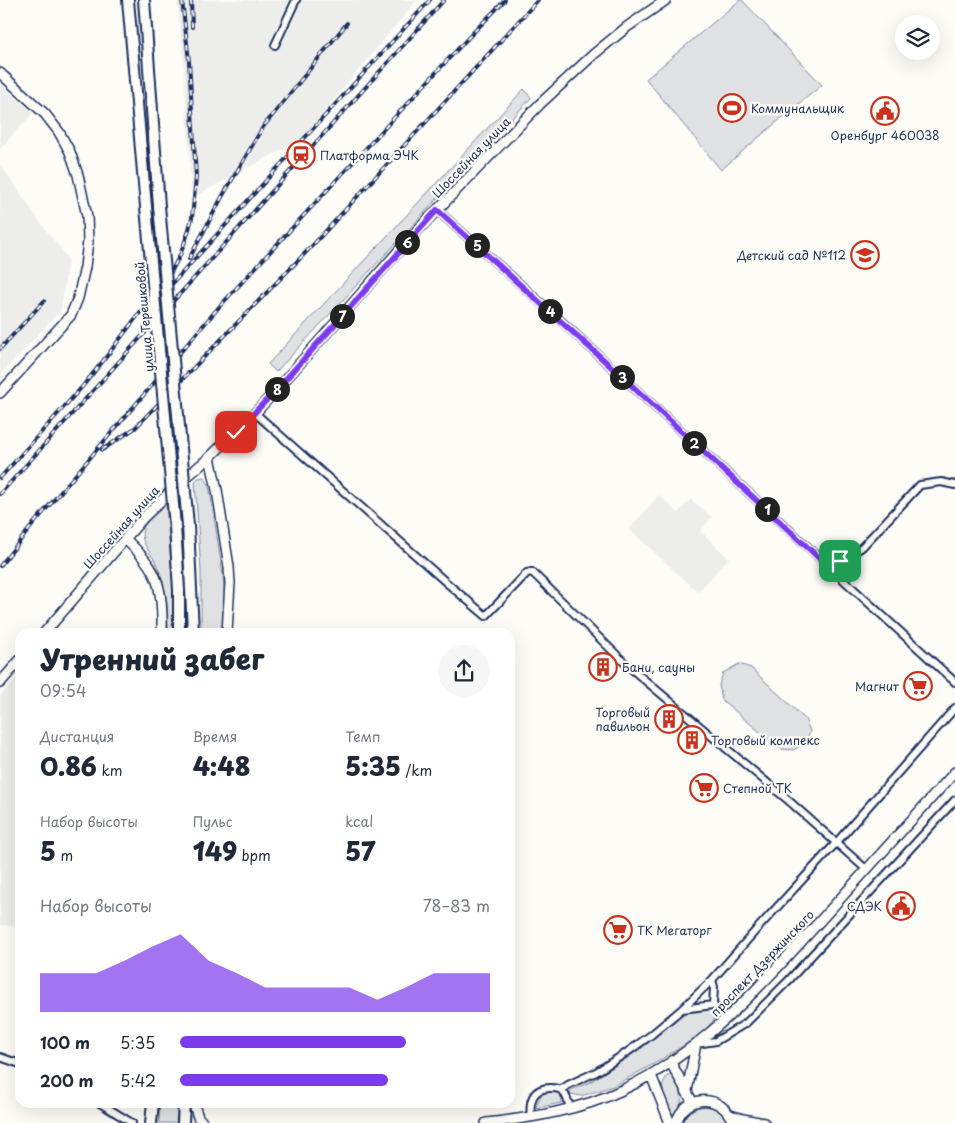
<!DOCTYPE html>
<html lang="ru">
<head>
<meta charset="utf-8">
<style>
  body { margin:0; font-family:"Playpen Sans",sans-serif; background:#f6f6f7; color:#1f2937; height:100vh; display:flex; flex-direction:column; font-size:19px; white-space:nowrap }
  * { box-sizing:border-box; margin:0 }
  p { font-size:16px; color:#747a83 }
  .icon { flex:none; width:28px; height:28px; fill:none; stroke:currentColor; stroke-width:2; stroke-linecap:round; stroke-linejoin:round }
  .map { position:relative; flex:1; overflow:hidden }
  .sheet { position:absolute; left:15px; top:628px; width:500px; height:480px; display:flex; flex-direction:column; background:#fff; border-radius:15px; box-shadow:0 5px 20px #0002 }
  .sheet>* { flex:none }
  .fabs { position:absolute; left:895px; top:15px; display:grid; gap:10px }
  .fabs a { display:grid; place-items:center; width:45px; height:45px; border-radius:50%; background:#fff; box-shadow:0 5px 20px #0002; font-size:25px }
  .pin { position:absolute; display:grid; place-items:center; width:42px; height:42px; color:#fff; margin:-21px; border-radius:10px; box-shadow:0 2px 8px #0006 }
  .km { position:absolute; width:25px; height:25px; margin:-12px; border-radius:50%; background:#222; color:#fff; font-size:14px; line-height:25px; text-align:center }
  .round { display:grid; place-items:center; flex:none; width:52px; height:52px; border-radius:26px; background:#f6f6f7 }
  .overview { display:flex; align-items:center; justify-content:space-between; height:85px; padding:0 25px }
  h1 { font-size:28px; font-weight:800; line-height:38px }
  .figures { display:grid; grid-template-columns:repeat(3,1fr); gap:8px; height:85px; padding:5px 25px }
  .figures div { display:grid; align-content:center }
  .figures b { font-size:25px; font-weight:800 }
  .figures small { font-size:14px; font-weight:400 }
  .figures p { font-size:14px }
  .chart { height:140px; padding:10px 25px }
  .chart p { display:flex; justify-content:space-between }
  .chart svg { width:100%; height:90px; margin-top:5px; fill:#7c3aed; opacity:.7 }
  ul { padding:0 25px; list-style:none; font-size:16px }
  li { display:grid; grid-template-columns:80px 60px 1fr; align-items:center; height:38px }
  li i { height:12px; border-radius:6px; background:#7c3aed }
  .map>svg:first-child { display:block }
  .built { fill:#edeeec }
  .green { fill:#e0e1e3; stroke:#7e88a0 }
  .lines { fill:none; stroke-linecap:round; stroke-linejoin:round }
  .street-casing { stroke:#1b2f5e; stroke-width:10 }
  .secondary-casing { stroke:#1b2f5e; stroke-width:12 }
  .primary-casing { stroke:#1b2f5e; stroke-width:14 }
  .street { stroke:#fdfcf7; stroke-width:6 }
  .secondary { stroke:#fdfcf7; stroke-width:9 }
  .primary { stroke:#fdfcf7; stroke-width:10 }
  .rail-casing { stroke:#1b2f5e; stroke-width:4 }
  .rail { stroke:#fdfcf7; stroke-width:2; stroke-dasharray:5.5; stroke-linecap:butt }
  .primary-bridge-casing { stroke:#1b2f5e; stroke-width:14; stroke-linecap:butt }
  .primary-bridge { stroke:#fdfcf7; stroke-width:10 }
  .route-casing { stroke:#fff; stroke-width:10 }
  .route { stroke:#7c3aed; stroke-width:6 }
  .labels { text-anchor:middle; dominant-baseline:central; stroke-width:4.5; stroke-linejoin:round; paint-order:stroke }
  .poi-label { font-size:12px; fill:#1b2f5e; stroke:#fdfcf7; text-anchor:start }
  .street-label { font-size:12px; fill:#1b2f5e; stroke:#fdfcf7 }
</style>
</head>
<body>
<div class="map">
<svg width="955" height="1123" viewBox="0 0 955 1123">
  <rect width="100%" height="100%" fill="#fdfcf7"/>
  <filter id="ink" filterUnits="userSpaceOnUse"><feTurbulence type="fractalNoise" baseFrequency=".02" numOctaves="2"/><feDisplacementMap in="SourceGraphic" scale="10" xChannelSelector="R" yChannelSelector="G"/><feConvolveMatrix kernelMatrix="1 2 1 2 8 2 1 2 1" color-interpolation-filters="sRGB"/></filter>
  <g filter="url(#ink)">
    <path class="built" d="M177 0H417L301 139 192 198 183 54Z
      M0 83 33 113 0 149Z
      M0 164 41 223 68 259 61 310 0 375Z
      M659 495 678 513 691 499 712 517 700 531 729 558 698 592 629 529Z
      M20 674V927L0 925V696Z"/>
    <path class="green" d="M740 0H742L822 85 766 131 721 170 646 79Z
      M524 89 531 98 276 372 268 364Z
      M204 477 209 485 223 575 225 605 222 632H201V571L195 482 198 478Z
      M166 505 176 621V632H168C168 608 167 588 157 565 152 553 137 541 144 526 147 521 161 509 166 505Z
      M739 664 751 668 805 719 810 731 806 743 793 750 780 749 722 700 719 685 723 673Z
      M711 1007 716 1014 714 1020 704 1031 686 1044 652 1065 613 1086 581 1096 571 1094 569 1091 590 1082 642 1048 675 1021 685 1010Z
      M672 1074C681 1091 687 1101 673 1118L661 1090 666 1077Z
      M551 1091 557 1092 561 1096 562 1100 561 1103 536 1108C538 1100 541 1092 551 1091Z
      M160 1103H178L176 1123H159Z
      M705 1106C717 1108 723 1111 728 1123H682C685 1112 694 1108 705 1106Z"/>
    <g class="lines">
      <defs>
        <path id="street" d="M275 45 296 0
          M437 210 559 319 955 682
          M255 413 448 584 486 616 527 573 532 572 628 666 789 801 867 870
          M830 568 862 547 920 485 941 482 955 485
          M712 980 714 987 713 1005 726 1019
          M682 1009 713 1005
          M696 1044 716 1041 746 1023 789 980 955 800
          M0 1057 20 1064
          M561 1090 568 1085 596 1072 626 1053 651 1035 682 1009 712 980 757 929 836 843 955 708
          M98 1102 132 1123
          M531 1117C529 1102 532 1088 550 1088 553 1088 558 1088 561 1090 567 1094 568 1102 570 1108"/>
        <path id="secondary" d="M0 73 45 114 59 132 70 152 78 175 87 216 88 241 85 267 78 298 71 315 0 393
          M210 457 217 490 229 567 230 583 227 632
          M126 540C159 569 163 589 162 632
          M45 632 143 518 175 487 210 457 255 413 278 388 411 237 540 104 594 54 627 27 666 0
          M0 683 20 660
          M671 1063 693 1103
          M651 1075 670 1123
          M687 1091 696 1044
          M193 1102 198 1117 203 1123
          M730 1115 743 1119 764 1123
          M486 1123C532 1118 580 1110 622 1090 703 1052 761 986 820 921 865 872 910 822 955 772
          M676 1123C685 1093 723 1093 733 1123"/>
        <path id="primary" d="M128 0 146 207
          M144 0 159 206
          M188 525 193 632
          M175 526 179 590V632
          M151 1123 153 1102
          M183 1123 184 1102"/>
      </defs>
      <use href="#street" class="street-casing"/>
      <use href="#secondary" class="secondary-casing"/>
      <use href="#primary" class="primary-casing"/>
      <use href="#street" class="street"/>
      <use href="#secondary" class="secondary"/>
      <use href="#primary" class="primary"/>
      <defs>
        <path id="rail" d="M191 0 192 27
          M189 259 222 197 263 127 347 23
          M153 305 430 0
          M0 349 44 301
          M102 450 135 428 311 247 538 0
          M0 478 82 387 103 361 171 272 180 255 188 233 192 218 196 177 189 61 182 0
          M0 494 444 0
          M0 566 35 522 219 307 467 39 505 0"/>
      </defs>
      <use href="#rail" class="rail-casing"/>
      <use href="#rail" class="rail"/>
      <defs>
        <path id="primary-bridge" d="M159 206 188 525
          M146 207 175 526"/>
      </defs>
      <use href="#primary-bridge" class="primary-bridge-casing"/>
      <use href="#primary-bridge" class="primary-bridge"/>
    </g>
  </g>
  <g class="lines" filter="url(#ink)">
    <defs>
      <path id="route" d="M236 432 278 388 437 210 606 362 830 568 840 561"/>
    </defs>
    <use href="#route" class="route-casing"/>
    <use href="#route" class="route"/>
  </g>
  <defs>
    <symbol id="stadium-ring" viewBox="-11 -11 22 22"><circle r="9.5" fill="#fdfcf7" stroke="#c8321e" stroke-width="1.5"/><path d="M0-5a6.5 5 0 1 0 0 10a6.5 5 0 1 0 0-10ZM-3.5-1.8h7v3.6h-7Z" fill="#c8321e"/></symbol>
    <symbol id="civic-ring" viewBox="-11 -11 22 22"><circle r="9.5" fill="#fdfcf7" stroke="#c8321e" stroke-width="1.5"/><path d="M-.6-6.5H3V-4.5H.6V-3L4-1V1h2V6H-6V1h2V-1L-.6-3ZM-1.2 2.5V6h2.4V2.5Z" fill="#c8321e"/></symbol>
    <symbol id="station-ring" viewBox="-11 -11 22 22"><circle r="9.5" fill="#fdfcf7" stroke="#c8321e" stroke-width="1.5"/><path d="M-3-6H3Q5-6 5-4V2Q5 4 3 4L4.5 6H3L1.5 4h-3L-3 6H-4.5L-3 4Q-5 4-5 2V-4Q-5-6-3-6ZM-3.5-4v3h7v-3ZM-3.5 1v1.5H-2V1ZM2 1v1.5H3.5V1Z" fill="#c8321e"/></symbol>
    <symbol id="school-ring" viewBox="-11 -11 22 22"><circle r="9.5" fill="#fdfcf7" stroke="#c8321e" stroke-width="1.5"/><path d="M0-5L7-2L0 1L-7-2ZM-4 1L0 2.5L4 1V4Q0 6-4 4Z" fill="#c8321e"/></symbol>
    <symbol id="building-ring" viewBox="-11 -11 22 22"><circle r="9.5" fill="#fdfcf7" stroke="#c8321e" stroke-width="1.5"/><path d="M-4-6H4V6H1V3H-1V6H-4ZM-2.5-4.3h1.7v1.8h-1.7ZM.8-4.3h1.7v1.8H.8ZM-2.5-1h1.7V.8h-1.7ZM.8-1h1.7V.8H.8Z" fill="#c8321e"/></symbol>
    <symbol id="supermarket-ring" viewBox="-11 -11 22 22"><circle r="9.5" fill="#fdfcf7" stroke="#c8321e" stroke-width="1.5"/><path d="M-6-5.5h2.5l.6 2H6L4.5 2H-2.5L-4.4-4H-6ZM-1.5 3.2a1.3 1.3 0 1 0 .1 0ZM3 3.2a1.3 1.3 0 1 0 .1 0Z" fill="#c8321e"/></symbol>
  </defs>
  <g fill-rule="evenodd">
    <use href="#stadium-ring" x="716" y="92" width="32" height="32"/>
    <use href="#civic-ring" x="869" y="95" width="32" height="32"/>
    <use href="#station-ring" x="285" y="139" width="32" height="32"/>
    <use href="#school-ring" x="849" y="239" width="32" height="32"/>
    <use href="#building-ring" x="587" y="651" width="32" height="32"/>
    <use href="#supermarket-ring" x="902" y="670" width="32" height="32"/>
    <use href="#building-ring" x="653" y="703" width="32" height="32"/>
    <use href="#building-ring" x="676" y="724" width="32" height="32"/>
    <use href="#supermarket-ring" x="688" y="772" width="32" height="32"/>
    <use href="#civic-ring" x="885" y="890" width="32" height="32"/>
    <use href="#supermarket-ring" x="602" y="914" width="32" height="32"/>
  </g>
  <g class="labels">
    <g class="poi-label">
      <text x="751" y="108">Коммунальщик</text>
      <text x="885" y="135" text-anchor="middle">Оренбург 460038</text>
      <text x="320" y="155">Платформа ЭЧК</text>
      <text x="846" y="255" text-anchor="end">Детский сад №112</text>
      <text x="622" y="667">Бани, сауны</text>
      <text x="899" y="686" text-anchor="end">Магнит</text>
      <text x="650" y="712" text-anchor="end">Торговый<tspan x="650" dy="14">павильон</tspan></text>
      <text x="711" y="740">Торговый компекс</text>
      <text x="723" y="788">Степной ТК</text>
      <text x="882" y="906" text-anchor="end">СДЭК</text>
      <text x="637" y="930">ТК Мегаторг</text>
    </g>
    <g class="street-label">
      <text transform="translate(471 157) rotate(-46)">Шоссейная улица</text>
      <text transform="translate(144 317) rotate(-95)">улица Терешковой</text>
      <text transform="translate(121 527) rotate(-48)">Шоссейная улица</text>
      <text transform="translate(762 963) rotate(-46)">проспект Дзержинского</text>
    </g>
  </g>
</svg>
<div class="fabs">
<a><svg class="icon" aria-label="layers" viewBox="0 0 24 24"><path d="M12 4l9 5-9 5-9-5zM3 14l9 5 9-5"/></svg></a>
</div>
<div class="pin" style="left:840px;top:561px;background:#1e9e55"><svg class="icon" aria-label="arrive" viewBox="0 0 24 24"><path d="M6 21V4h12l-3 4 3 4H6"/></svg></div>
<div class="pin" style="left:236px;top:432px;background:#d93025"><svg class="icon" aria-label="check" viewBox="0 0 24 24"><path d="M5 12l5 5 9-10"/></svg></div>
<b class="km" style="left:767px;top:509px">1</b>
<b class="km" style="left:694px;top:443px">2</b>
<b class="km" style="left:622px;top:377px">3</b>
<b class="km" style="left:550px;top:311px">4</b>
<b class="km" style="left:477px;top:245px">5</b>
<b class="km" style="left:407px;top:242px">6</b>
<b class="km" style="left:342px;top:316px">7</b>
<b class="km" style="left:277px;top:389px">8</b>
<section class="sheet">
<div class="overview"><div><h1>Утренний забег</h1><p>09:54</p></div><a class="round"><svg class="icon" aria-label="share" viewBox="0 0 24 24"><path d="M12 15V3M7 8l5-5 5 5M5 13v7h14v-7"/></svg></a></div>
<div class="figures">
<div><p>Дистанция</p><b>0.86<small> km</small></b></div>
<div><p>Время</p><b>4:48</b></div>
<div><p>Темп</p><b>5:35<small> /km</small></b></div>
</div>
<div class="figures">
<div><p>Набор высоты</p><b>5<small> m</small></b></div>
<div><p>Пульс</p><b>149<small> bpm</small></b></div>
<div><p>kcal</p><b>57</b></div>
</div>
<div class="chart"><p><span>Набор высоты</span>78–83 m</p>
<svg viewBox="0 0 160 44" preserveAspectRatio="none"><path d="M0 44V25L10 25L20 25L30 19L40 12L50 6L60 19L70 25L80 32L90 32L100 32L110 32L120 38L130 32L140 25L150 25L160 25V44z"/></svg>
</div>
<ul>
<li><b>100 m</b>5:35<i style="width:73%"></i></li>
<li><b>200 m</b>5:42<i style="width:67%"></i></li>
</ul>
</section>
</div>
</body>
</html>
